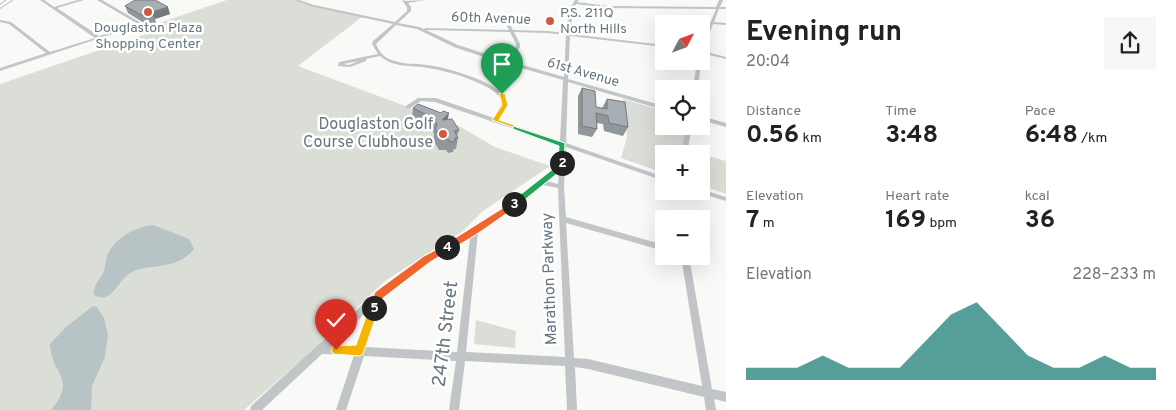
<!DOCTYPE html>
<html lang="en">
<head>
<meta charset="utf-8">
<style>
  body { margin:0; font-family:Overpass,sans-serif; background:#f6f6f6; color:#222; height:100vh; display:flex; flex-direction:column; font-size:19px; white-space:nowrap }
  * { box-sizing:border-box; margin:0 }
  p { font-size:16px; color:#767676 }
  .icon { flex:none; width:28px; height:28px; fill:none; stroke:currentColor; stroke-width:2; stroke-linecap:round; stroke-linejoin:round }
  .map { position:relative; flex:1; overflow:hidden }
  .side { display:flex; flex-direction:column; background:#fff; width:450px }
  .side>* { flex:none }
  .needle { width:32px; rotate:49deg }
  .controls { position:absolute; left:655px; top:15px; display:grid; gap:10px }
  .controls a { display:grid; place-items:center; width:55px; height:55px; border-radius:0px; background:#fff; box-shadow:0 5px 20px #0002; font-size:25px }
  .pin { position:absolute; display:grid; place-items:center; width:42px; height:42px; color:#fff; margin:-51px -21px; border-radius:50% 50% 50% 0; rotate:-45deg; box-shadow:0 0 5px #0007 }
  .pin .icon { rotate:45deg }
  .km { position:absolute; width:25px; height:25px; margin:-12px; border-radius:50%; background:#222; color:#fff; font-size:14px; line-height:25px; text-align:center }
  .round { display:grid; place-items:center; flex:none; width:52px; height:52px; border-radius:0px; background:#f6f6f6 }
  .summary { display:flex; align-items:center; justify-content:space-between; height:85px; padding:0 20px }
  h1 { font-size:28px; font-weight:700; line-height:38px }
  .stats { display:grid; grid-template-columns:repeat(3,1fr); gap:8px; height:85px; padding:5px 20px }
  .stats div { display:grid; align-content:center }
  .stats b { font-size:25px; font-weight:700 }
  .stats small { font-size:14px; font-weight:400 }
  .stats p { font-size:14px }
  .chart { height:140px; padding:10px 20px }
  .chart p { display:flex; justify-content:space-between }
  .chart svg { width:100%; height:90px; margin-top:5px; fill:#0f766e; opacity:.7 }
  main { display:flex; flex:1; min-height:0 }
  .map>svg:first-child { display:block }
  .green { fill:#daded7 }
  .water { fill:#b8c3c6 }
  .lines { fill:none; stroke-linecap:round; stroke-linejoin:round }
  .major-casing { stroke:#b5b9bc; stroke-width:2 }
  .minor { fill:#c1c5c8; fill-rule:evenodd }
  .major { fill:#fff; fill-rule:evenodd }
  .wall { fill:#90969a }
  .shaded-wall { fill:#757a7d }
  .building { fill:#a7aeb3; stroke:#757a7d }
  .split-1 { fill:#f5b400; stroke:#fff }
  .split-2 { fill:#22a559; stroke:#fff }
  .split-3 { fill:#22a559; stroke:#fff }
  .split-4 { fill:#f0652b; stroke:#fff }
  .split-5 { fill:#f0652b; stroke:#fff }
  .split-6 { fill:#f5b400; stroke:#fff }
  .poi-dot { fill:#d15840; stroke:#fff; stroke-width:2 }
  .labels { text-anchor:middle; dominant-baseline:central; stroke-width:5; stroke-linejoin:round; paint-order:stroke }
  .far-poi-label { font-size:14px; fill:#67767f; stroke:#fff; text-anchor:start }
  .far-street-label { font-size:14px; fill:#67767f; stroke:#fff }
  .poi-label { font-size:16px; fill:#67767f; stroke:#fff; text-anchor:end }
  .street-label { font-size:16px; fill:#67767f; stroke:#fff }
  .near-street-label { font-size:19px; fill:#67767f; stroke:#fff }
</style>
</head>
<body>
<main>
<div class="map">
<svg width="726" height="410" viewBox="0 0 726 410">
  <rect width="100%" height="100%" fill="#f9f9f7"/>
  <path class="green" d="M227 0H295L314 7 362 17 298 66 459 126 495 147 550 166 483 211 463 231 385 281 305 357 244 410H0V84L161 29 150 26Z
    M623 99 664 111V126H688L685 149 701 154H664V173L621 158 627 137Z
    M701 154 726 161V194L701 185Z
    M476 320 516 331 515 348 474 344Z"/>
  <path class="water" d="M153 225 189 239 194 249C176 272 149 262 130 273 117 281 112 305 94 295 93 286 99 280 103 273 106 267 105 260 108 254 116 237 135 227 153 225Z
    M93 306 97 307 104 318 108 335 105 357 92 386 91 410H51C78 378 52 377 50 344L66 327Z"/>
  <g class="lines">
    <defs>
      <path id="major" d="M7 0H12L0 8V5Z"/>
    </defs>
    <use href="#major" class="major-casing"/>
    <path class="minor" d="M40 0H44L54 7 78 0H84L57 8 99 36 138 24 97 0H102L143 24 0 71V68L46 53 9 24 0 22V20L11 22 50 52 95 38Z
      M294 0H299L314 5 395 22 407 11V7L402 0 406 1 425 0 408 3 411 7V11L398 23 419 27 424 29 426 28 509 30 501 15 503 14 505 15 513 30 547 31 566 33 569 10 575 0H579L577 2 608 6 716 7 719 0H723L720 7H726V9H719L714 22 726 23V25L713 24 703 51 726 57V59L701 53V45L716 9 608 8 576 4 573 10 570 34 664 45V47L570 36 568 79 664 106V110L568 82 566 143 664 177V181L566 147 564 187 566 217 664 245V251L566 223 574 358 588 359 702 386 681 256H689L712 389 726 392V402L714 399 716 410H706L704 397 588 369 575 367 577 410H567L565 366 465 361 459 410H449L456 361 364 356 346 410H336L354 355 322 354 262 410H250L251 406 376 292 424 257 471 230 526 192 559 164 560 145 435 102 421 101 410 108H406V106L418 98H436L494 118 502 104C502 101 501 99 500 97 489 83 445 70 428 68 412 65 393 68 380 56L366 59V61L350 67 338 66V65L339 62 378 54 372 44 373 41 393 24 313 7ZM396 25 417 29 454 47 490 59 563 80 560 141 498 120 505 110 508 104C507 103 506 98 505 97 495 81 445 67 427 65 415 63 403 65 392 60 384 58 379 51 376 44ZM426 30 510 32 516 44V47L505 60 458 45ZM514 32 547 33 566 35 564 77 509 61 520 47V44ZM359 61 349 65 343 64ZM559 171 558 184 547 181ZM543 185 558 188 565 357 466 352 478 233 530 196ZM470 238 457 352 366 347 382 298 430 261ZM370 309 357 346 331 345Z
      M697 61H701L698 89H693Z
      M701 116 726 123V127L701 120Z
      M686 126H692L687 154H681Z
      M701 189 726 197V201L699 193 698 191H701Z"/>
    <use href="#major" class="major"/>
  </g>
  <path class="wall" d="M158 1 170 14 155 19 156 23H144L128 13 125 6Z
    M582 88 596 107 602 108 607 99 628 127 623 136 604 131 603 124 597 123V129L592 137 578 134V96Z
    M413 108 448 120 459 130 457 136 458 138 456 149H454L453 152 448 153 446 150H439L433 140 434 135 433 130 412 120Z"/>
  <path class="shaded-wall" d="M168 7 170 14 155 19 154 16 149 13Z
    M449 113 447 124 442 120Z"/>
  <path class="building" d="M135 0H155L168 7 149 13 154 16 141 15 125 6Z
    M582 88 595 91 596 107 607 109V99L625 102 628 127 609 123 608 116 596 113 597 129 582 126Z
    M418 104 441 113 443 111 449 113 442 120 452 119 459 130 454 131 458 138H455V141L450 142 448 139H441L435 128 437 126 435 119 413 108Z"/>
  <path class="split-1" d="M499 93 505 94 508 105 499 120 517 126V129L492 120 502 105Z"/>
  <path class="split-2" d="M513 126 565 143 564 165 558 163 559 146 513 129Z"/>
  <path class="split-3" d="M559 162H564V168L517 206H511V202L558 165Z"/>
  <path class="split-4" d="M514 201 518 204 517 206C505 214 455 252 444 250V245Z"/>
  <path class="split-5" d="M447 244 450 245V250L430 262 383 298 378 311H371L369 308 375 292 424 256Z"/>
  <path class="split-6" d="M374 303 379 308 363 354 360 356 333 354 331 350 333 346 356 345 369 308Z"/>
  <g class="poi-dot">
    <circle cx="148" cy="12" r="5"/>
    <circle cx="550" cy="21" r="5"/>
    <circle cx="443" cy="134" r="5"/>
  </g>
  <g class="labels">
    <g class="far-poi-label">
      <text x="560" y="13">P.S. 211Q<tspan x="560" dy="16">North Hills</tspan></text>
      <text x="148" y="28" text-anchor="middle">Douglaston Plaza<tspan x="148" dy="16">Shopping Center</tspan></text>
    </g>
    <g class="far-street-label">
      <text transform="translate(491 19) rotate(2)">60th Avenue</text>
      <text transform="translate(583 73) rotate(16)">61st Avenue</text>
    </g>
    <g class="poi-label">
      <text x="433" y="125">Douglaston Golf<tspan x="433" dy="18">Course Clubhouse</tspan></text>
    </g>
    <g class="street-label">
      <text transform="translate(550 279) rotate(-92)">Marathon Parkway</text>
    </g>
    <g class="near-street-label">
      <text transform="translate(446 334) rotate(-83)">247th Street</text>
    </g>
  </g>
</svg>
<div class="controls">
<a><svg class="needle" viewBox="-14 -14 28 28"><path d="M0-13l5 13h-10z" fill="#e53935"/><path d="M0 13l5-13h-10z" fill="#767676"/></svg></a>
<a><svg class="icon" aria-label="locate" viewBox="0 0 24 24"><circle cx="12" cy="12" r="6"/><path d="M12 2v4M12 18v4M2 12h4M18 12h4"/></svg></a>
<a>+</a>
<a>−</a>
</div>
<div class="pin" style="left:502px;top:94px;background:#1e9e55"><svg class="icon" aria-label="arrive" viewBox="0 0 24 24"><path d="M6 21V4h12l-3 4 3 4H6"/></svg></div>
<div class="pin" style="left:336px;top:350px;background:#d93025"><svg class="icon" aria-label="check" viewBox="0 0 24 24"><path d="M5 12l5 5 9-10"/></svg></div>
<b class="km" style="left:562px;top:163px">2</b>
<b class="km" style="left:514px;top:204px">3</b>
<b class="km" style="left:447px;top:247px">4</b>
<b class="km" style="left:374px;top:308px">5</b>
</div>
<section class="side">
<div class="summary"><div><h1>Evening run</h1><p>20:04</p></div><a class="round"><svg class="icon" aria-label="share" viewBox="0 0 24 24"><path d="M12 15V3M7 8l5-5 5 5M5 13v7h14v-7"/></svg></a></div>
<div class="stats">
<div><p>Distance</p><b>0.56<small> km</small></b></div>
<div><p>Time</p><b>3:48</b></div>
<div><p>Pace</p><b>6:48<small> /km</small></b></div>
</div>
<div class="stats">
<div><p>Elevation</p><b>7<small> m</small></b></div>
<div><p>Heart rate</p><b>169<small> bpm</small></b></div>
<div><p>kcal</p><b>36</b></div>
</div>
<div class="chart"><p><span>Elevation</span>228–233 m</p>
<svg viewBox="0 0 160 44" preserveAspectRatio="none"><path d="M0 44V38L10 38L20 38L30 32L40 38L50 38L60 38L70 25L80 12L90 6L100 19L110 32L120 38L130 38L140 32L150 38L160 38V44z"/></svg>
</div>
</section>
</main>
</body>
</html>
